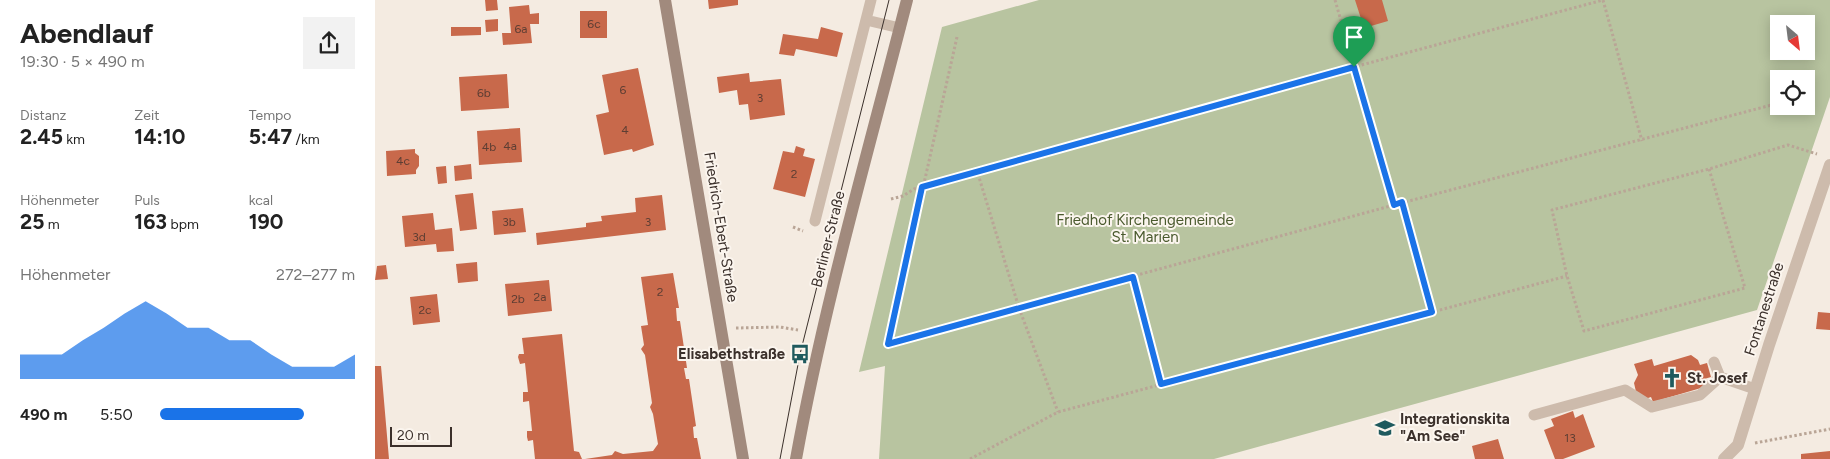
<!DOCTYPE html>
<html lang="de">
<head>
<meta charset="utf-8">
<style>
  body { margin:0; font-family:Figtree,sans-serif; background:#f2f2f2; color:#222; height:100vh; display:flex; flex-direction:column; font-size:19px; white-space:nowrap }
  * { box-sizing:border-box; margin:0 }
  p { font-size:16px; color:#767676 }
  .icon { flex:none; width:28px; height:28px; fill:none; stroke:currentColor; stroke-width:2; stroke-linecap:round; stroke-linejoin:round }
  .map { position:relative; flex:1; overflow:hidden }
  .side { display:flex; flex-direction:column; background:#fff; width:375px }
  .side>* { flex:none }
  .needle { width:32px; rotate:152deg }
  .fabs { position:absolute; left:1395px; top:15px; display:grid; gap:10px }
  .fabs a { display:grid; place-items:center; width:45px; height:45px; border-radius:0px; background:#fff; box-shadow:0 2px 12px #0003; font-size:25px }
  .scale { position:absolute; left:15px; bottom:12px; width:62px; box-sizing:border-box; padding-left:5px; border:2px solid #3b302b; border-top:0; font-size:14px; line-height:18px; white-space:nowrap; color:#3b302b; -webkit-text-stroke:4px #fbf5ee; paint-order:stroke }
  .pin { position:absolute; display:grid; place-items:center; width:42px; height:42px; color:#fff; margin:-51px -21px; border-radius:50% 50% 50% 0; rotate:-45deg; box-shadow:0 0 5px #0007 }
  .pin .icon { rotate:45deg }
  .round { display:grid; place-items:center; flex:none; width:52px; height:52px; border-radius:0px; background:#f2f2f2 }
  .head { display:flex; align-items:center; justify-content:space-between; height:85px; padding:0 20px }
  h1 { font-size:28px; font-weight:700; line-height:38px }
  .stats { display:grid; grid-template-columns:repeat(3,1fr); gap:8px; height:85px; padding:5px 20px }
  .stats div { display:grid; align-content:center }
  .stats b { font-size:21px; font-weight:700 }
  .stats small { font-size:14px; font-weight:400 }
  .stats p { font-size:14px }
  .chart { height:140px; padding:10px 20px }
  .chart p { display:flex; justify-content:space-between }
  .chart svg { width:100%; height:90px; margin-top:5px; fill:#1a73e8; opacity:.7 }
  ul { padding:0 20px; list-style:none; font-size:16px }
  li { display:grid; grid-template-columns:80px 60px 1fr; align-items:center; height:38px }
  li i { height:12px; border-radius:6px; background:#1a73e8 }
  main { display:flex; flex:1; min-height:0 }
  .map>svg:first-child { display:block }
  .green { fill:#b8c4a0; fill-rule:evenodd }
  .building { fill:#c8694b }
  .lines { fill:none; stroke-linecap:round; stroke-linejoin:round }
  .path { stroke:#b9a596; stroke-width:3; stroke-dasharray:2.5 2.5; stroke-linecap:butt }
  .lane { stroke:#cdbbac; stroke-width:11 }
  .street { stroke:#cdbbac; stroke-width:12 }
  .secondary { stroke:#a18a7d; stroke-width:12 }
  .tram { stroke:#3b302b; stroke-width:1 }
  .route-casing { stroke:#fff; stroke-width:10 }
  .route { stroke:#1a73e8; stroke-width:6 }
  .labels { text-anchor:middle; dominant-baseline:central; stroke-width:4; stroke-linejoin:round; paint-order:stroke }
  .number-label { font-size:12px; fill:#5e3e33 }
  .park-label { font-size:15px; fill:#4a5a2e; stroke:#fbf5ee }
  .street-label { font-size:15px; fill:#3b302b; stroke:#fbf5ee }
  .poi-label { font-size:15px; font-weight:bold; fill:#3b302b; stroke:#fbf5ee; text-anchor:start }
</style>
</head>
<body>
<main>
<section class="side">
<div class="head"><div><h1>Abendlauf</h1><p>19:30 · 5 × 490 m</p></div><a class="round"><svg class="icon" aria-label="share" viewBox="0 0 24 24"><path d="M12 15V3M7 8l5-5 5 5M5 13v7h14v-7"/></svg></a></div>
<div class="stats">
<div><p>Distanz</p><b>2.45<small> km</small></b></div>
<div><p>Zeit</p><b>14:10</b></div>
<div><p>Tempo</p><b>5:47<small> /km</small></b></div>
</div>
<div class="stats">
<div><p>Höhenmeter</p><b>25<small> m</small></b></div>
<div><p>Puls</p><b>163<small> bpm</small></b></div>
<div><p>kcal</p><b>190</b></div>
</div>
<div class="chart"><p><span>Höhenmeter</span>272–277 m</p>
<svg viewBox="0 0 160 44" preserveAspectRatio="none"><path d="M0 44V32L10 32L20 32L30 25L40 19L50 12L60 6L70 12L80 19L90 19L100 25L110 25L120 32L130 38L140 38L150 38L160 32V44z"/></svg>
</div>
<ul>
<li><b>490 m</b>5:50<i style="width:74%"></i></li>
</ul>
</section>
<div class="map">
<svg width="1455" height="459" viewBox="0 0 1455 459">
  <rect width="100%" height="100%" fill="#f4ebe1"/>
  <path class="green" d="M664 0H1455V97L1382 310 839 459H504L510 366 484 372 567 27ZM1404 24H1431V51H1404ZM1404 79H1431V106H1404Z"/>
  <path class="building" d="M110 0H122L123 10 111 11Z
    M333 0H363V5L334 9Z
    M980 0H1007L1013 21 989 28Z
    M154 5 155 14 164 13V24H155L157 43 128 45 127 33H136L134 7Z
    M205 11H232V38H205Z
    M123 19V31L111 32 110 20Z
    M76 27H106V35L76 36Z
    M446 27 468 33 462 57 421 49 419 56 404 54 408 34 443 39Z
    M263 68 279 145 258 152 257 149 229 155 221 115 234 112 227 75Z
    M374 73 375 82 406 79 410 115 375 120 373 104 364 105 362 90 344 93 342 77Z
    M132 74 134 108 86 111 84 77Z
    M145 128 147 162 104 165 102 131Z
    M421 146 430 149 428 156 440 159 430 197 398 189 408 151 419 153Z
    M40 149V153L44 156V166L41 170V174L12 176 11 151Z
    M96 164 97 179 80 181 79 166Z
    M71 166 72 183 63 184 61 167Z
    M98 193 102 229 85 231 80 195Z
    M287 195 291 230 162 245 161 233 211 227V223L227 221 226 216 261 212 260 198Z
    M148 208 151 232 119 235 117 211Z
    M58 213 60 230 77 228 79 251 62 252 61 244 30 247 27 216Z
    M102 262 103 281 83 283 81 264Z
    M11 265 13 279 0 280 2 266Z
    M298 273 304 308H301L302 321H305L312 368H309L311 379H314L321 426 318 427 319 438H322L326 459H210L237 455 240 451 248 454 278 451 283 444 278 414 275 407 277 403 270 355 266 349 269 345 266 326 273 325 266 277Z
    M174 280 177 311 133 316 130 284Z
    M62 294 65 322 38 325 35 297Z
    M1443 312 1455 313V330L1441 329Z
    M187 334 199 451 204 452 207 459H160L158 440 153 441 152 437V431H157L154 401 148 402V392H153L150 363 145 364 143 357 144 354H149L147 338Z
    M1316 355 1323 360 1325 365 1332 363 1336 377 1329 379 1330 383 1326 388 1278 402 1276 397 1270 399 1262 396 1259 383 1263 375 1259 364 1277 359 1279 366Z
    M0 366H6L14 459H0Z
    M1198 411 1200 418 1208 414 1220 447 1188 459H1180L1169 430 1179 426 1176 419Z
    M1123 439 1129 459H1100L1097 446Z
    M1455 451V459H1426V454Z"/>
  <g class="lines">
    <path class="path" d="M960 0 1019 205
      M582 37 513 343 1019 205 1404 103
      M1431 96 1434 95
      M1334 169 1370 288 1209 331 1192 276 1177 210 1334 169 1413 145 1442 154
      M603 174 644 308 683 412
      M516 199 528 196 539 189 603 174 979 67 1228 0 1267 141
      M1027 202 1057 312
      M418 227 428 231
      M758 277 786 384
      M361 328 405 327 423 330
      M1380 443 1455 429
      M595 459 683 412 1192 276"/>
    <path class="lane" d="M491 20 525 28
      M440 221 496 0
      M1339 362 1345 377 1380 389
      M1159 415 1250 390 1277 407 1325 395 1345 377"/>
    <path class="street" d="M1349 459 1363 445 1394 345 1455 165"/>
    <path class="secondary" d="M290 0 368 459
      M421 459C449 304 493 153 532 0"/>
    <path class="tram" d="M405 459 425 354 514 0"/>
  </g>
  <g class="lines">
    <defs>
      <path id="route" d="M979 67 1019 205 1027 202 1057 312 786 384 758 277 513 344 547 187Z"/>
    </defs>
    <use href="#route" class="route-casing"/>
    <use href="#route" class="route"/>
  </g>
  <defs>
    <symbol id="bus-bare" viewBox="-9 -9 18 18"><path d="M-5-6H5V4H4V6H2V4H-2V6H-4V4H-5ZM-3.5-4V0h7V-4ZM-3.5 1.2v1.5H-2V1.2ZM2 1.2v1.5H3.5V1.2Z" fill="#1f5a5e" stroke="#fbf5ee" stroke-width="2.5" paint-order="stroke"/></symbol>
    <symbol id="church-bare" viewBox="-9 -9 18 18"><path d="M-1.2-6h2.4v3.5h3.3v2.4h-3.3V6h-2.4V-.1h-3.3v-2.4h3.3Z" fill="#1f5a5e" stroke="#fbf5ee" stroke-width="2.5" paint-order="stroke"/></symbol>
    <symbol id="school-bare" viewBox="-9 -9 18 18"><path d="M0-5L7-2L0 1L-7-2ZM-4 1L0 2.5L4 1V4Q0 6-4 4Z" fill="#1f5a5e" stroke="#fbf5ee" stroke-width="2.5" paint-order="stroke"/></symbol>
  </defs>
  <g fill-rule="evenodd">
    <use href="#bus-bare" x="411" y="340" width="28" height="28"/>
    <use href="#church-bare" x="1283" y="364" width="28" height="28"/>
    <use href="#school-bare" x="996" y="414" width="28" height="28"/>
  </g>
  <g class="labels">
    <g class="number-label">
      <text x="219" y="24">6c</text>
      <text x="146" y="29">6a</text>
      <text x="248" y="90">6</text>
      <text x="109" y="93">6b</text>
      <text x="385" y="98">3</text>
      <text x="250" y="130">4</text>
      <text x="135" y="146">4a</text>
      <text x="114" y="147">4b</text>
      <text x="28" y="161">4c</text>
      <text x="419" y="174">2</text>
      <text x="134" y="222">3b</text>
      <text x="273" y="222">3</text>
      <text x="44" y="237">3d</text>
      <text x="285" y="292">2</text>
      <text x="165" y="297">2a</text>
      <text x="143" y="299">2b</text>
      <text x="50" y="310">2c</text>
      <text x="1195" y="438">13</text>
    </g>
    <g class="park-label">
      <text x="770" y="220">Friedhof Kirchengemeinde<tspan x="770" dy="17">St. Marien</tspan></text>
    </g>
    <g class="street-label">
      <text transform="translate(346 227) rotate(81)">Friedrich-Ebert-Straße</text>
      <text transform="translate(453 239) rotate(-76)">Berliner Straße</text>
      <text transform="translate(1389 309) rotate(-72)">Fontanestraße</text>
    </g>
    <g class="poi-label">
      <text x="410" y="354" text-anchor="end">Elisabethstraße</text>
      <text x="1312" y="378">St. Josef</text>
      <text x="1025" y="419">Integrationskita<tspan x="1025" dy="17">"Am See"</tspan></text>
    </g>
  </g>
</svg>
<div class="fabs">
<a><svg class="needle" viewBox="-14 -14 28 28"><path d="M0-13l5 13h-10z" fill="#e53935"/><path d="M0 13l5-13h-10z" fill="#767676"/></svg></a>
<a><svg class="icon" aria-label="locate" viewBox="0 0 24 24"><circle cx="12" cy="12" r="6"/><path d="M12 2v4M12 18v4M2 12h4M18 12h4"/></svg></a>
</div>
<div class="scale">20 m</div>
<div class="pin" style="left:979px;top:67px;background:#1e9e55"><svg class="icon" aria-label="arrive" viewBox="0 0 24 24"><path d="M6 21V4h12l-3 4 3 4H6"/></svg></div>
</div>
</main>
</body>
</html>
